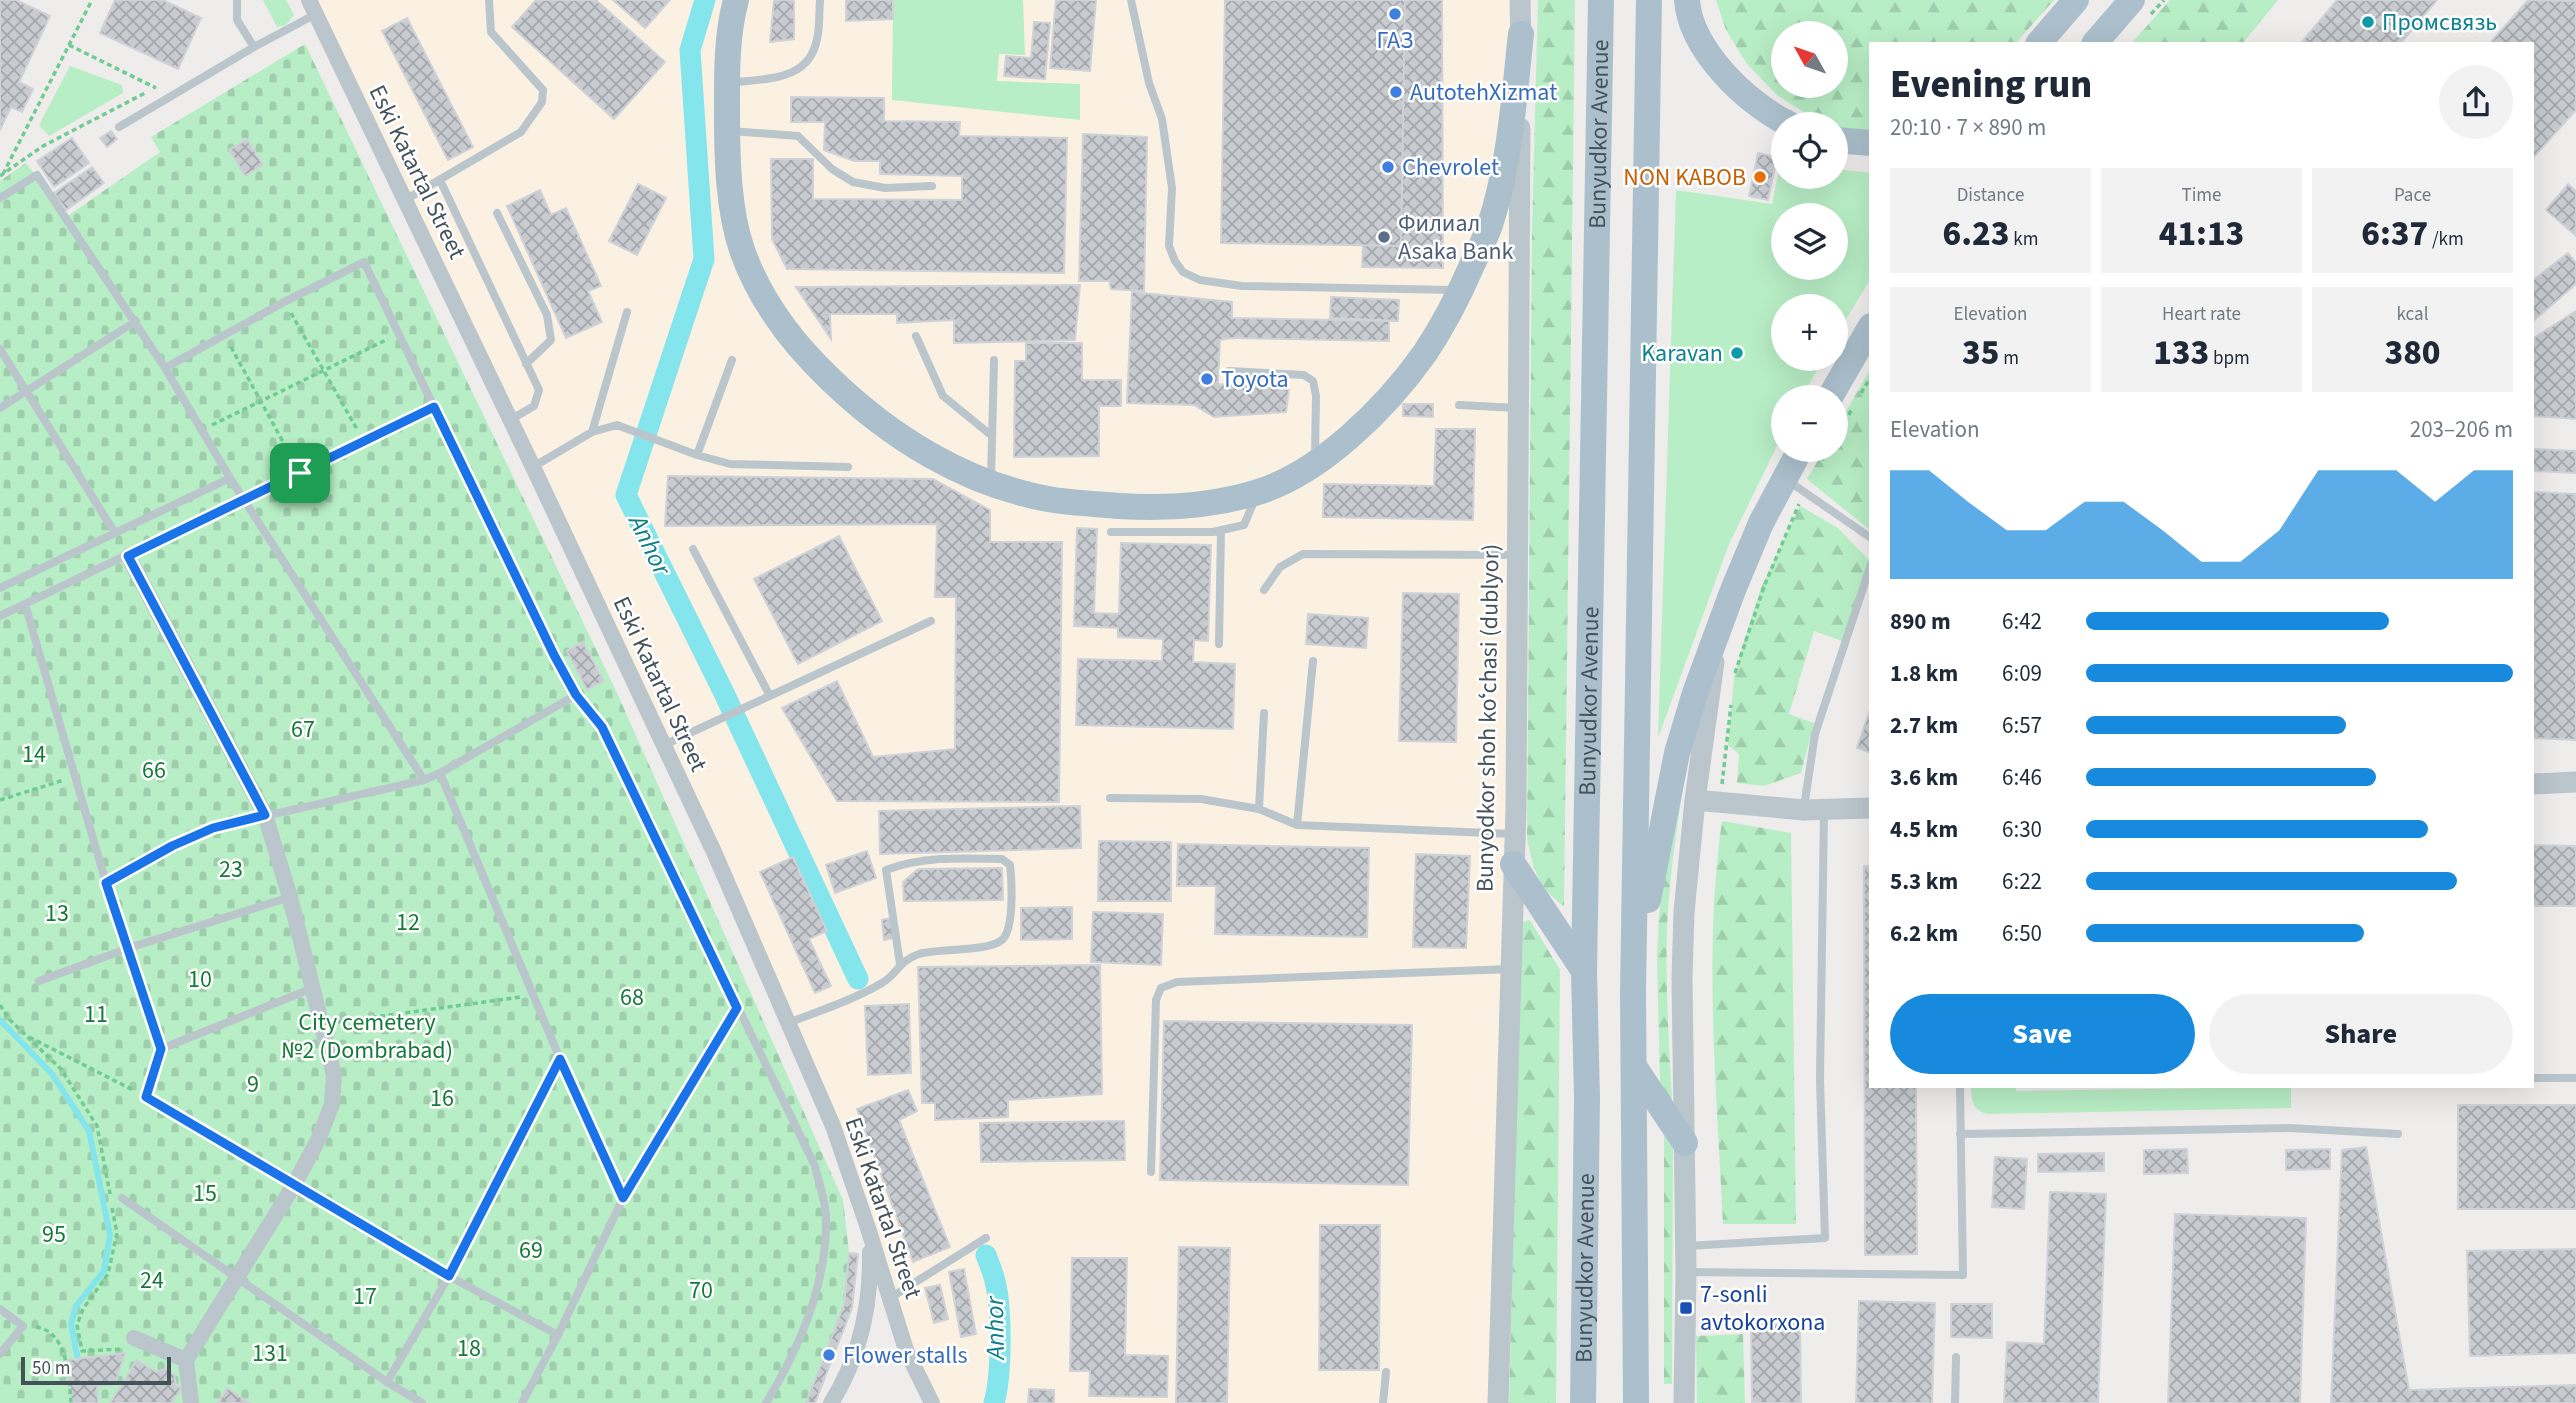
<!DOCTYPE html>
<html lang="en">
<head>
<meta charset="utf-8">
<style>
  body { margin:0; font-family:"Source Sans 3",sans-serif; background:#f2f2f3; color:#1f2937; height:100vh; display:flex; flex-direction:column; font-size:26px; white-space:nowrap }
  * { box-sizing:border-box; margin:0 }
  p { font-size:23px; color:#747a83 }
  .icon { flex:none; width:38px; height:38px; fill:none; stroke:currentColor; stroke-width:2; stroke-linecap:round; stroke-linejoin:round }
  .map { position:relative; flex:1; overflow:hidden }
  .details { position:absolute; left:1869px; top:42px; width:665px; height:1046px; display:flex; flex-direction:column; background:#fff; border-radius:0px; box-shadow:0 7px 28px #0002 }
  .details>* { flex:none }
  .needle { width:46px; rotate:310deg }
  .fabs { position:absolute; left:1771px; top:21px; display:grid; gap:14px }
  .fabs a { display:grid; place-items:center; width:77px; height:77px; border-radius:50%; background:#fff; box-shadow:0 7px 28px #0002; font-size:35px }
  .scale { position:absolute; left:21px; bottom:18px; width:150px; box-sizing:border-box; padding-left:7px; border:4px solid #445259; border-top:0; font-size:19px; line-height:24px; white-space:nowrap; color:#445259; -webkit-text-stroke:5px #fff; paint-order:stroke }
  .pin { position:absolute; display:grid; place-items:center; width:60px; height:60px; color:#fff; margin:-30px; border-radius:14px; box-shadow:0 4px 10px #0006 }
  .round { display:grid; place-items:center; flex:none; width:74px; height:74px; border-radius:37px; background:#f2f2f3 }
  .summary { display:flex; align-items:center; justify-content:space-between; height:119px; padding:0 21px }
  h1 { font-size:38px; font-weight:800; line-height:52px }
  .figures { display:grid; grid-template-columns:repeat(3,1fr); gap:10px; height:119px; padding:7px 21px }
  .figures div { display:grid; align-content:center; border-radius:0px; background:#f2f2f3; text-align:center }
  .figures b { font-size:35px; font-weight:800 }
  .figures small { font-size:19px; font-weight:400 }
  .figures p { font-size:19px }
  .chart { height:196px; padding:14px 21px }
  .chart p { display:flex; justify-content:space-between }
  .chart svg { width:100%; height:126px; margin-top:7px; fill:#178add; opacity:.7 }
  .action { display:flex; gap:14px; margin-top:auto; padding:14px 21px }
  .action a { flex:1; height:80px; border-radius:42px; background:#178add; color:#fff; font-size:28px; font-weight:800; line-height:80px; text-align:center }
  .action a+a { background:#f2f2f3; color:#1f2937 }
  ul { padding:0 21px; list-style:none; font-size:23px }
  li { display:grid; grid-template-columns:112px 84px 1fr; align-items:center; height:52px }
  li i { height:18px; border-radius:9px; background:#178add }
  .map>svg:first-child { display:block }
  .commercial { fill:#fbf1e3 }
  .grass { fill:#b8eec5; fill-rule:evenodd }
  .forest { fill:url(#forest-firs); fill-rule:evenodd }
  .cemetery { fill:url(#cemetery-stones) }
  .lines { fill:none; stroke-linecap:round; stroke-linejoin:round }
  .stream { stroke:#84e5ec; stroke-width:6 }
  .canal { stroke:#84e5ec; stroke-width:21 }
  .building { fill:url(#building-cross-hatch); stroke:#cfd3d8; stroke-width:2 }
  .path { stroke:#70cc92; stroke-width:3.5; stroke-dasharray:5 3.5; stroke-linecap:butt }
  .service { stroke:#bac6cc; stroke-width:8 }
  .minor { stroke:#bac6cc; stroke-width:16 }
  .tertiary { stroke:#bac6cc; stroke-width:21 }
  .primary { stroke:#abc0cc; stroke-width:26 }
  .route-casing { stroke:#fff; stroke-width:14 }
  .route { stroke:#1a73e8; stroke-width:9 }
  .shop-dot { fill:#3f7fe0; stroke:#fff; stroke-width:2.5 }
  .culture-dot { fill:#0f9aa8; stroke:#fff; stroke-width:2.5 }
  .food-dot { fill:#e8710a; stroke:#fff; stroke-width:2.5 }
  .service-dot { fill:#5c6f8a; stroke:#fff; stroke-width:2.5 }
  .transit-dot { fill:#1a4fb4; stroke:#fff; stroke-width:2.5 }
  .labels { text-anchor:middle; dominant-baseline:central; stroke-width:5; stroke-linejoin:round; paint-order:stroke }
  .culture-label { font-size:24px; fill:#0d838f; stroke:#fff; text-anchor:start }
  .shop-label { font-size:24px; fill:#366cbe; stroke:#fff; text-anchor:start }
  .street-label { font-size:24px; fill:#445259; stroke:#fff }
  .food-label { font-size:24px; fill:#c56008; stroke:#fff; text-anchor:end }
  .service-label { font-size:24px; fill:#4e5e75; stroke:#fff; text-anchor:start }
  .park-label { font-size:24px; fill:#157a39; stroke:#fff }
  .transit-label { font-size:24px; fill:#164399; stroke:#fff; text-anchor:start }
  .water-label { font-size:26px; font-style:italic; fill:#0c7f87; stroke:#fff }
</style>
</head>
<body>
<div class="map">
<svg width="2576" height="1403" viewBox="0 0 2576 1403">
  <defs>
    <pattern id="forest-firs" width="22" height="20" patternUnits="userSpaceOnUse" patternTransform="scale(1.75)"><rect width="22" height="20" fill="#b8eec5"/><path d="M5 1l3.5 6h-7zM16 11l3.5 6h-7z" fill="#9fceac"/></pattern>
    <pattern id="cemetery-stones" width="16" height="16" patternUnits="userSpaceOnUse" patternTransform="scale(1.75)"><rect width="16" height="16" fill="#b8eec5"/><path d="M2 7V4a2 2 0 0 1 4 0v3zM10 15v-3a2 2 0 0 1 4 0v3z" fill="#9fceac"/></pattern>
    <pattern id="building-cross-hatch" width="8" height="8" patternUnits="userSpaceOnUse" patternTransform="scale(1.75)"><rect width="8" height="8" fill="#c8ccd1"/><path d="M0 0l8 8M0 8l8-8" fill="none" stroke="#a4a8ad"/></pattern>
  </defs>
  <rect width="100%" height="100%" fill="#efecec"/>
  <path class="commercial" d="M309 0H1520L1498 1403H932L868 1228 714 852Z"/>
  <path class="grass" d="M263 0H286L294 15 286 25 277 27Z
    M893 0H1023L1025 55 999 54 997 81 1080 84V120L892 100Z
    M70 66 122 85 123 93 49 136 39 125Z
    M1783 149V177H1836V169L1871 173V278L1836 336V306H1783V359H1823L1802 397H1783V434L1729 544 1658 738 1676 190 1772 204ZM1836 215V268H1783V215Z
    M1971 1087H2016V1091L2291 1087V1108L1988 1114C1973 1111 1971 1100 1971 1087Z"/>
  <path class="forest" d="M1538 0H1575L1564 907 1543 888 1533 865 1527 839 1532 229Z
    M1716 0H2054L2015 44H1871V131L1842 129 1836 124 1813 118 1777 95 1747 64 1726 30ZM1783 33H1836V86H1783Z
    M2170 0H2278L2242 44H2131Z
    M1871 368V531L1807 479 1824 450H1836V429Z
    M1800 506 1838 528 1869 560 1842 641 1814 631 1789 714 1814 723 1801 773 1764 786 1737 783 1739 754 1728 745 1734 677 1747 631 1761 588Z
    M1682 795C1675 839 1669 884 1667 928 1665 986 1669 1043 1672 1100L1669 1102 1660 1081 1657 958 1659 916 1664 876Z
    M1722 821 1791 833 1796 1224H1723C1717 1091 1703 954 1722 821Z
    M1530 920 1560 970 1556 1403H1509L1521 922Z
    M1664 1135 1673 1149 1672 1384H1664Z
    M1743 1334 1745 1403H1697L1696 1336Z"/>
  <path class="cemetery" d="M305 44 617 693 843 1200 849 1253 844 1305 806 1403H0V181L26 163 66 217 160 152 151 137Z"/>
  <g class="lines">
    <path class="stream" d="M0 1020 52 1074 89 1131 110 1235 104 1271 76 1306 71 1324 78 1360"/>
    <path class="canal" d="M705 0 690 50 704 259 626 495 724 693 858 979
      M986 1255C989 1263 993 1272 995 1281 1002 1309 1002 1375 994 1403"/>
  </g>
  <path class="building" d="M0 0H16L50 16 19 82 33 89 22 112 11 107 0 130Z
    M115 0H163L201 18 178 69 100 33Z
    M536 0H596L665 62 614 119 512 27Z
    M613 0H670L645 28Z
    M774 0H794V39L770 42Z
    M846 0H893V19L846 21Z
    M1056 0H1096L1090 71 1050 68Z
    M1225 0H1405L1401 246 1221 243Z
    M1405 0H1442L1443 268 1362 267 1363 246H1401Z
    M2337 0H2437L2400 44H2300Z
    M2528 0 2576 1V110L2532 159V44H2489Z
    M407 18 473 147 448 160 382 31Z
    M1034 22 1050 23 1045 79 1004 76 1006 56 1031 58Z
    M791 97 884 98V121L960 122 959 136 1067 138 1064 273 787 269 772 239 771 159H813V199L962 200V176L880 174V161H854L824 150 825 122H791Z
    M111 131 117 139 107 147 100 138Z
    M1083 134 1147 137 1144 291 1111 289 1109 281H1079Z
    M72 138 89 163 54 187 37 161Z
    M247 139 263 165 245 176 229 150Z
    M1758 153 1777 157 1768 200 1749 196Z
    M92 167 104 183 66 210 54 193Z
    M638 184 666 198 637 255 609 241Z
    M2568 184 2576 191V236L2546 210Z
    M540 190 551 215 566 208 601 286 588 291 602 322 566 338 507 206Z
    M2568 253 2576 263V284L2532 322V281Z
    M1080 285 1075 340 954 343V320L897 323V314H830L831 339 796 287Z
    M1132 292 1232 302V318L1389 321V341L1231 338 1220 340 1218 384 1289 389 1286 412 1214 417 1194 405 1127 403Z
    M1331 297 1399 300 1398 321 1330 318Z
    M2576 311V419L2532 416V339Z
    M1026 343H1082V380H1121V406H1099V456L1014 457 1015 361H1026Z
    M1403 404H1433V417L1403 416Z
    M1436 429H1475L1473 520 1323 517 1324 484 1434 486Z
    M2532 449 2576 451V473L2532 471Z
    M668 476 933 479 990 510V542H1062L1059 802 837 801 782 708 837 681 873 757 955 749 956 597H935L937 524 665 526Z
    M2532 492 2576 494V740L2532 738Z
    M1077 528 1097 529 1094 613 1119 614 1121 543 1211 545 1208 641 1194 640 1193 662 1235 664 1233 729 1076 725 1078 659 1162 661 1163 639 1118 637V628L1074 626Z
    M839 536 882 621 798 664 754 579Z
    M1403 593 1459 594 1456 742 1399 741Z
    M1308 614 1368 618 1366 648 1306 644Z
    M583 642 604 681 587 690 567 651Z
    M1871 707V753L1857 748Z
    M1080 806 1081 848 880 854 879 811Z
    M1099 841 1171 842V901H1098Z
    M1178 844 1369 848 1367 937 1215 934 1216 886H1177Z
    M2532 845 2576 846V906H2532Z
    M867 851 876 878 835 893 826 865Z
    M1416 854 1470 856 1466 948 1413 947Z
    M793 857 827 931 809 939 831 986 815 993 760 872Z
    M1864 866H1871V1087H1916L1917 1254 1865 1255Z
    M1002 868 1003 900 904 901 903 882 918 869Z
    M1072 907V939L1021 940V908Z
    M1093 912 1163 914 1161 965 1091 962Z
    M891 918 893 938 884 940 882 920Z
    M1100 965 1102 1094 1008 1100V1117L935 1120V1103H922L918 967Z
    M909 1004 911 1073 868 1075 865 1006Z
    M1164 1021 1412 1025 1408 1185 1160 1180Z
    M908 1090 917 1111 899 1120 950 1247 913 1262 857 1109Z
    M2458 1105H2576V1209H2458Z
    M1124 1121 1125 1160 981 1162 980 1123Z
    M2366 1147 2409 1390 2576 1385V1403H2331L2342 1150Z
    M2187 1149 2188 1173 2144 1174V1150Z
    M2330 1149V1169L2286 1170V1150Z
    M2104 1153V1171L2038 1172V1154Z
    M1995 1157 2027 1159 2024 1209 1992 1207Z
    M2050 1192 2106 1194 2098 1403H2004L2007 1342 2044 1344Z
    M2175 1214 2306 1218 2300 1403H2168Z
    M1320 1225H1380L1379 1370H1319Z
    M1179 1247 1230 1248 1227 1403H1176Z
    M2576 1249V1353L2470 1356 2467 1251Z
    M849 1253 858 1254 852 1308 815 1403H806L844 1305Z
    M1072 1258H1127L1125 1355 1168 1356 1167 1397 1089 1396 1090 1371H1070Z
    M964 1269 976 1334 961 1337 949 1272Z
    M940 1285 948 1319 934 1323 925 1288Z
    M1859 1301 1935 1303 1932 1403H1856Z
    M1951 1304H1992V1338L1951 1337Z
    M1800 1324 1801 1403H1752L1751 1325Z
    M125 1353 115 1384 97 1386 98 1403H72L67 1360Z
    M137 1360 156 1372 165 1369 174 1374 176 1385 181 1388 172 1403H110Z
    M227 1388 245 1400 250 1403H218Z
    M1029 1389 1054 1390V1403H1028Z"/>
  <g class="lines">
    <path class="path" d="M2151 14 2164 0
      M69 45 156 88
      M3 174 92 0
      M0 176 43 146 147 92
      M291 313 358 431
      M231 347 293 460
      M1861 393 1871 377
      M212 425 388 339
      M1836 437 1852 409
      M1822 460 1828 450
      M1735 673 1765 584 1799 504
      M1722 784 1731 705
      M0 800 64 780
      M0 1005 10 1020 61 1069 97 1126 110 1194
      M338 1022 521 997
      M29 1037 135 1091
      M112 1208 117 1233 108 1274 83 1309 77 1325 82 1351 123 1349
      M455 1265 551 1075
      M36 1327C68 1331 69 1379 71 1403"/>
    <path class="service" d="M237 0V20L254 47
      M1131 0 1149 83 1162 119 1172 188 1169 246 1175 261 1183 272 1200 280 1242 286 1453 290
      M730 83C765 78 809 82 817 39 820 27 819 13 820 0
      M119 127 254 47 316 14
      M730 131 798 136 832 169 853 182 885 188 932 186
      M440 180 539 390 534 406 510 420
      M0 198 37 175 165 368 284 302 364 262 554 655 576 695 602 727 815 1166C819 1183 826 1202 826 1219 827 1284 799 1349 766 1403
      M405 200 521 132 542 102 543 90 491 32 489 0
      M497 213 547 315 551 340 526 364
      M916 336 943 396 992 436
      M0 349 115 533
      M165 368 230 478 424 780
      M1229 371 1304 375 1313 381 1316 396 1315 455
      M1459 405 1517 408
      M0 408 136 321
      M592 432 627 312
      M697 455 732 360
      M533 467 592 432 617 425 697 455 730 464 848 467
      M991 480 994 360
      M1787 480 1871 538
      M1111 532H1213L1244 525 1255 499
      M693 549 770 696
      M0 588 230 478
      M1264 590 1280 567 1303 554 1515 555
      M25 604 106 883 161 1049 146 1097 449 1276 558 1335
      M0 616 434 407
      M1219 644 1221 530
      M664 745 931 621
      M440 773 560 1059 623 1198
      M1110 798 1201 799 1259 809 1297 825 1513 834
      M1804 807 1815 734 1871 564
      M1259 809 1264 713
      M1297 825 1313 661
      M106 883 171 846 213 828 424 780 440 773 576 695
      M39 981 129 948 290 897
      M788 1023C819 1011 853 1000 882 983 897 974 900 960 919 954 939 948 991 952 1003 939 1014 927 1012 882 1010 865L1002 859C962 858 924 856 886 870L900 964
      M161 1049 313 988
      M2532 1078H2576
      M1960 1134 2290 1128 2398 1134
      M1151 1172 1156 1000 1161 988 1177 982 1510 969
      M122 1198 387 1382 422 1403
      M1687 1246 1825 1238 1820 1079 1824 812
      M1686 1272 1963 1275 1960 1087
      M890 1298 986 1238
      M0 1309 23 1326 0 1354
      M387 1382 449 1276
      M522 1403 558 1335 623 1198 737 1008
      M1383 1403 1386 1372
      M1955 1403 1956 1357"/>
    <path class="minor" d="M309 0 533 467 714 852 833 1126 868 1228 906 1350 932 1403
      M128 556 265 815 290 897 334 1075 332 1104 319 1138 294 1185 186 1360 191 1403
      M134 1338 186 1360
      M831 1403C860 1357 871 1306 870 1252"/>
    <path class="tertiary" d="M1520 0 1521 50
      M2532 784 2576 782
      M1695 800 1804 810 1871 808
      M1498 1403 1516 808 1520 128
      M1684 1403 1686 1272 1682 977 1684 912 1695 800 1714 662"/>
    <g class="primary">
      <path d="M736 0C726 36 727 77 727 114 727 157 728 209 742 250 760 301 792 343 830 379 890 437 965 484 1048 499 1071 503 1096 504 1119 506 1164 509 1211 506 1255 493 1320 474 1386 408 1425 353 1443 326 1459 295 1472 265 1478 252 1485 239 1490 225 1510 164 1514 98 1521 34"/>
      <path d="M1687 0C1690 49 1747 104 1789 124"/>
      <path d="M2038 44 2076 0"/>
      <path d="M2094 44 2132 0"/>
      <path d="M1836 140 1871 143"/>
      <path d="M1830 397 1871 326"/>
      <path d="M1513 864 1584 971"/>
      <path d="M1648 900 1677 753 1695 693 1733 590 1761 523 1800 450"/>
      <path d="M1635 1068 1685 1143"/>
      <path id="s1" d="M1583 1403 1587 1098 1584 971 1601 0"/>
      <path d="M1636 1403 1633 993 1649 0"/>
    </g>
  </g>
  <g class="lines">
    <defs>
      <path id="route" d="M434 407 554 655 576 695 602 727 737 1008 623 1198 560 1059 449 1276 146 1097 161 1049 106 883 172 846 213 828 265 815 128 556Z"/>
    </defs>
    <use href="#route" class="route-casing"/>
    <use href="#route" class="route"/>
  </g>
  <g class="shop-dot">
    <circle cx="1395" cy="14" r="7"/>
    <circle cx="1396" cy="92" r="7"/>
    <circle cx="1388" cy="167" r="7"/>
    <circle cx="1207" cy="379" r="7"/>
    <circle cx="829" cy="1355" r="7"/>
  </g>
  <g class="culture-dot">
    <circle cx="2368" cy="22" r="7"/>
    <circle cx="1737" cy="353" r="7"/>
  </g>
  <circle class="food-dot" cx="1760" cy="177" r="7"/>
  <circle class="service-dot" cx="1384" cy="237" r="7"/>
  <rect class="transit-dot" x="1679" y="1301" width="14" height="14" rx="3.5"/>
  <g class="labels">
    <g class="culture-label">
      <text x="2382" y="22">Промсвязь</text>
      <text x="1723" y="353" text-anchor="end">Karavan</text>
    </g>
    <g class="shop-label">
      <text x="1395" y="40" text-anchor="middle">ГАЗ</text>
      <text x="1410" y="92">AutotehXizmat</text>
      <text x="1402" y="167">Chevrolet</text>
      <text x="1221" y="379">Toyota</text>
      <text x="843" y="1355">Flower stalls</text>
    </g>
    <g class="street-label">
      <text stroke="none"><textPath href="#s1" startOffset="1269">Bunyudkor Avenue</textPath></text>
      <text transform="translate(417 172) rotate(64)">Eski Katartal Street</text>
      <text transform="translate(660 684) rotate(65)">Eski Katartal Street</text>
      <text stroke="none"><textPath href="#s1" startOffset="702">Bunyudkor Avenue</textPath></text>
      <text transform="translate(1488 718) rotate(-89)">Bunyodkor shoh koʻchasi (dublyor)</text>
      <text transform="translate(883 1208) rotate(71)">Eski Katartal Street</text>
      <text stroke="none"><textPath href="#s1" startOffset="135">Bunyudkor Avenue</textPath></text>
    </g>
    <g class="food-label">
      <text x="1746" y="177">NON KABOB</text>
    </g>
    <g class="service-label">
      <text x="1398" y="223">Филиал<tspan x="1398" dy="28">Asaka Bank</tspan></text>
    </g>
    <g class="park-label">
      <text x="303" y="729">67</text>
      <text x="34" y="754">14</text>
      <text x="154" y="770">66</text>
      <text x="231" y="869">23</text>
      <text x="57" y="913">13</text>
      <text x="408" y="922">12</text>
      <text x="200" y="979">10</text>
      <text x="632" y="997">68</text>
      <text x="96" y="1014">11</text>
      <text x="367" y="1022">City cemetery<tspan x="367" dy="28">№2 (Dombrabad)</tspan></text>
      <text x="253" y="1084">9</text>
      <text x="442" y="1098">16</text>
      <text x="205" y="1193">15</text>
      <text x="54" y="1234">95</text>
      <text x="531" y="1250">69</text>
      <text x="152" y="1280">24</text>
      <text x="701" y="1290">70</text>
      <text x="365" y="1296">17</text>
      <text x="469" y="1348">18</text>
      <text x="270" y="1353">131</text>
    </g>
    <g class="transit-label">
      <text x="1700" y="1294">7-sonli<tspan x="1700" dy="28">avtokorxona</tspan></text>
    </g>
    <g class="water-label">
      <text transform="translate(650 545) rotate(64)">Anhor</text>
      <text transform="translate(995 1328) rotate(-91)">Anhor</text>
    </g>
  </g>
</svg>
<div class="fabs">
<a><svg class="needle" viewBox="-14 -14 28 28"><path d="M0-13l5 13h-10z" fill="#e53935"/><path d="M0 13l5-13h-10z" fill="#747a83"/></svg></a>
<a><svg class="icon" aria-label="locate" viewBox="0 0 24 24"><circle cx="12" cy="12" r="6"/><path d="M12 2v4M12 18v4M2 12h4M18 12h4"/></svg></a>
<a><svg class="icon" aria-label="layers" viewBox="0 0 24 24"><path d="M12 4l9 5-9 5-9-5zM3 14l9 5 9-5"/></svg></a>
<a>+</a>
<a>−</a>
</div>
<div class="scale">50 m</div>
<div class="pin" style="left:300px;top:473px;background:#1e9e55"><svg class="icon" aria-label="arrive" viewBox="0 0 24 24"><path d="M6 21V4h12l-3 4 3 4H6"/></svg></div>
<section class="details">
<div class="summary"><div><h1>Evening run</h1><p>20:10 · 7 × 890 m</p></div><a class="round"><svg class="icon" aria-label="share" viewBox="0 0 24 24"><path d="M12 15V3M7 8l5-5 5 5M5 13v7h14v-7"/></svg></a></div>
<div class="figures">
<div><p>Distance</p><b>6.23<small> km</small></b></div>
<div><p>Time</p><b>41:13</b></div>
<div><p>Pace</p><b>6:37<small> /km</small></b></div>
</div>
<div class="figures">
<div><p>Elevation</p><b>35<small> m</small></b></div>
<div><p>Heart rate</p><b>133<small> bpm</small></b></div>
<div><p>kcal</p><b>380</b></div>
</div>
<div class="chart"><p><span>Elevation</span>203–206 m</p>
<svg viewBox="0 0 160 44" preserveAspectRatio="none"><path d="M0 44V6L10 6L20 17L30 27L40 27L50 17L60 17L70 27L80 38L90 38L100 27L110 6L120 6L130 6L140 17L150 6L160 6V44z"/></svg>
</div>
<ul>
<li><b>890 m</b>6:42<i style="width:71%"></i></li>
<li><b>1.8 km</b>6:09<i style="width:100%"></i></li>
<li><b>2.7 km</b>6:57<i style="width:61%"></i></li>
<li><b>3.6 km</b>6:46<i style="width:68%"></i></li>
<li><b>4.5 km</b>6:30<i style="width:80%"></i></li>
<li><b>5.3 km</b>6:22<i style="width:87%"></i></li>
<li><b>6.2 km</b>6:50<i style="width:65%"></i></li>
</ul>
<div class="action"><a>Save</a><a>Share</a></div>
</section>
</div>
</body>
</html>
